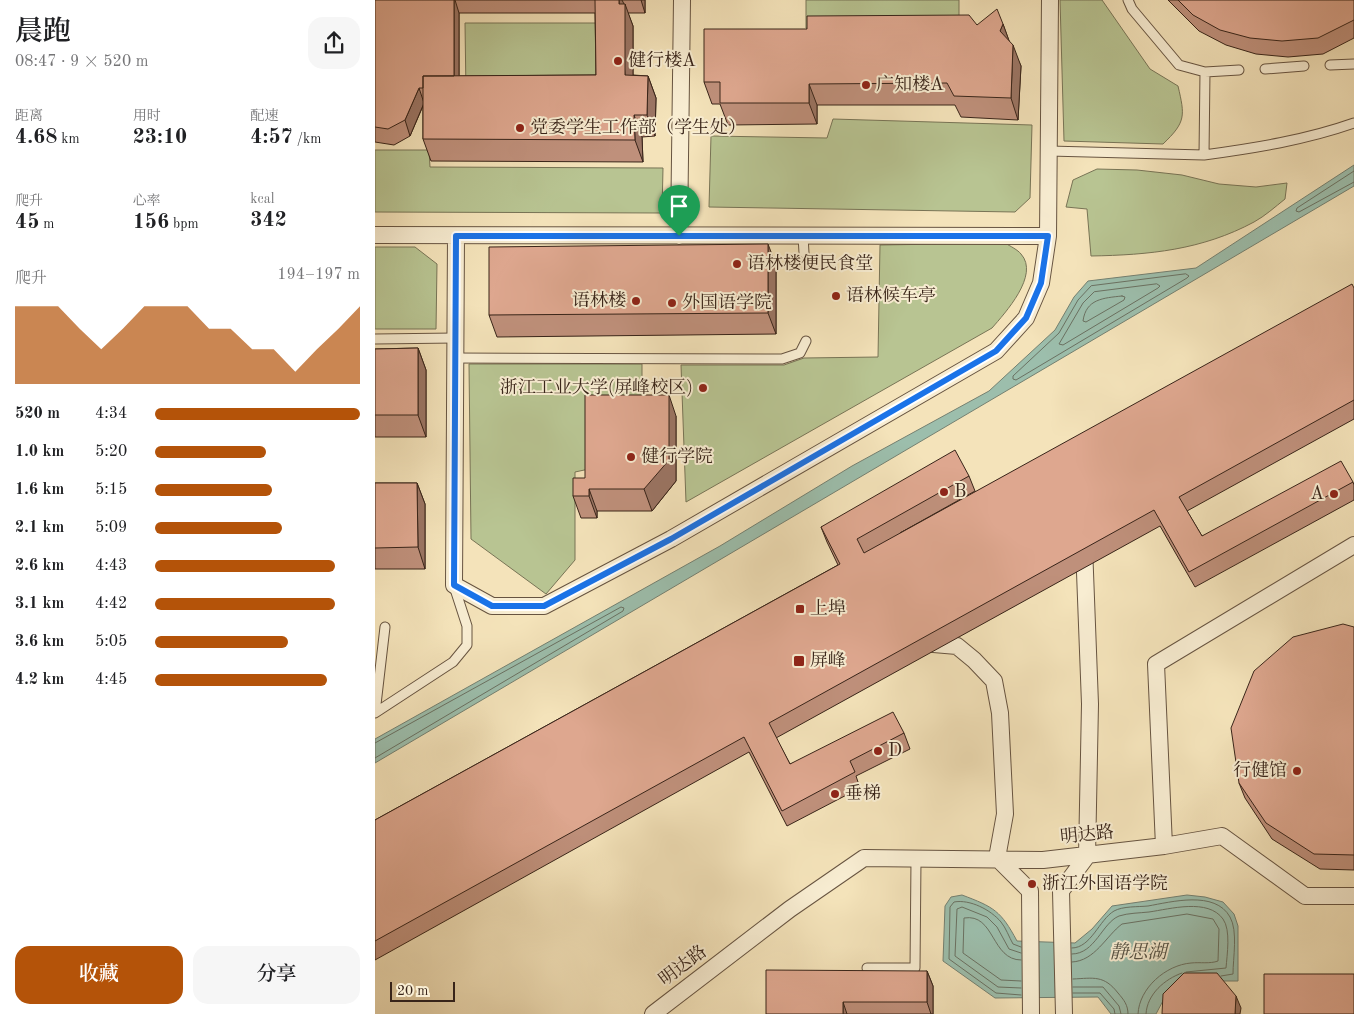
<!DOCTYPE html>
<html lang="zh">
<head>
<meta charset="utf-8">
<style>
  body { margin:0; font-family:"Old Standard TT","Noto Serif SC",serif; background:#f6f6f6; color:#202124; height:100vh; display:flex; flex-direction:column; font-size:19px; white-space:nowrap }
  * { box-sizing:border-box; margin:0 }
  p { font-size:16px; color:#757577 }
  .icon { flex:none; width:28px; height:28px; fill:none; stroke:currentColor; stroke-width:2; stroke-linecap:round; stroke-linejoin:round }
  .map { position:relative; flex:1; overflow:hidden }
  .panel { display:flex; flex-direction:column; background:#fff; width:375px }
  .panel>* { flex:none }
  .scale { position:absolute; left:15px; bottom:12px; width:65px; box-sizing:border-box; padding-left:5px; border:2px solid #382419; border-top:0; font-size:14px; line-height:18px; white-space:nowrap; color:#382419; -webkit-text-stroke:4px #f8edd2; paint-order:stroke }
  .pin { position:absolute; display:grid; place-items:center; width:42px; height:42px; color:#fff; margin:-51px -21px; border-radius:50% 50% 50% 0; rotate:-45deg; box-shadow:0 0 5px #0007 }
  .pin .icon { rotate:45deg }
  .round { display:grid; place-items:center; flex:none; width:52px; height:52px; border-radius:15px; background:#f6f6f6 }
  .summary { display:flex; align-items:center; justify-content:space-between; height:85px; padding:0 15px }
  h1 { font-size:28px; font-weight:600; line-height:38px }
  .stats { display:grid; grid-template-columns:repeat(3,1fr); gap:8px; height:85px; padding:5px 15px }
  .stats div { display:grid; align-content:center }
  .stats b { font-size:21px; font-weight:600 }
  .stats small { font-size:14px; font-weight:400 }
  .stats p { font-size:14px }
  .chart { height:140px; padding:10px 15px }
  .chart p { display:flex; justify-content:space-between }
  .chart svg { width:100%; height:90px; margin-top:5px; fill:#b45309; opacity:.7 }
  .button { display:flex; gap:10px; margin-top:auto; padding:10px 15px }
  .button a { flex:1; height:58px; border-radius:15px; background:#b45309; color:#fff; font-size:20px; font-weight:600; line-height:58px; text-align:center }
  .button a+a { background:#f6f6f6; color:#202124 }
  ul { padding:0 15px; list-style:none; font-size:16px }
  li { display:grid; grid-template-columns:80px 60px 1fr; align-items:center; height:38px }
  li i { height:12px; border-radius:6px; background:#b45309 }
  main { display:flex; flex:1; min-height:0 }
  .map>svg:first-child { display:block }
  .green { fill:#b8c492; stroke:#787456 }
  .water { fill:#9cbeac; stroke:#748071 }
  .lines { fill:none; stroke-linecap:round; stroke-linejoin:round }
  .shore { stroke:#6a7162; stroke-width:1 }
  .lane-casing { stroke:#675441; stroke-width:11 }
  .street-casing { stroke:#675441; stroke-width:18 }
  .lane { stroke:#f8edd2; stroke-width:9 }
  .street { stroke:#f8edd2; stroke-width:16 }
  .wall { fill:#bf907b; stroke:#382419; fill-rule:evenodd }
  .shaded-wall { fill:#9b7564; stroke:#382419 }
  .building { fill:#dea78f; stroke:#382419 }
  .route-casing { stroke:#fff; stroke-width:10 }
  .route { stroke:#1a73e8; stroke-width:6 }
  .poi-dot { fill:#8f2418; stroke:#f8edd2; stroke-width:2 }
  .labels { text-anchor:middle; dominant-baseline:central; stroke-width:4; stroke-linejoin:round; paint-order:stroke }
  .poi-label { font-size:18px; fill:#382419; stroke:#f8edd2; text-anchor:start }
  .street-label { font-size:18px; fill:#382419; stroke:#f8edd2 }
  .water-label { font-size:19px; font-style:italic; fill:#565245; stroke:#f8edd2 }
</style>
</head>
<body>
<main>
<section class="panel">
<div class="summary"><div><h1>晨跑</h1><p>08:47 · 9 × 520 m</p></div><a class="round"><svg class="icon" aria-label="share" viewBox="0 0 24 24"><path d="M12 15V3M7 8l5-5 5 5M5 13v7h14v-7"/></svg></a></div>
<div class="stats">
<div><p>距离</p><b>4.68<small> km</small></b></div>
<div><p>用时</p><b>23:10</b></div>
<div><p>配速</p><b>4:57<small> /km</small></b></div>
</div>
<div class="stats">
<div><p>爬升</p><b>45<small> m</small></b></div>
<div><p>心率</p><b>156<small> bpm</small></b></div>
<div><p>kcal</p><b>342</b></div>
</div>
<div class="chart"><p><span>爬升</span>194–197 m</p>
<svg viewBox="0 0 160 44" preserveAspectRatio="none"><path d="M0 44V6L10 6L20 6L30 17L40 27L50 17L60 6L70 6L80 6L90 17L100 17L110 27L120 27L130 38L140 27L150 17L160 6V44z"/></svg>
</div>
<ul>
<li><b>520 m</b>4:34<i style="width:100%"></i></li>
<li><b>1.0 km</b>5:20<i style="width:54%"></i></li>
<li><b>1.6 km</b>5:15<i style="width:57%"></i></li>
<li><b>2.1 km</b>5:09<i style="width:62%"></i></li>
<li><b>2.6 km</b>4:43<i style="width:88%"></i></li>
<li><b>3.1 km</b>4:42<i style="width:88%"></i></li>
<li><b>3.6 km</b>5:05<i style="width:65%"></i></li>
<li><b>4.2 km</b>4:45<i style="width:84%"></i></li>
</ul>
<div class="button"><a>收藏</a><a>分享</a></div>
</section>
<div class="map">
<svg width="979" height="1014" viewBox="0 0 979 1014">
  <rect width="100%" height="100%" fill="#f4e3ba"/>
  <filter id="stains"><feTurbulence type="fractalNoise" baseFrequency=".004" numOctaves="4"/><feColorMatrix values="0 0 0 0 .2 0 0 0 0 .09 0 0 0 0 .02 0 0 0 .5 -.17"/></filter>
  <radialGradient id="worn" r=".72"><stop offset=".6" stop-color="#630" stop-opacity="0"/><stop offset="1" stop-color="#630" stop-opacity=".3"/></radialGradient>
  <path class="green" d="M431 0H584V27L431 28Z
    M685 0H727L775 69 803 86C810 116 811 122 788 144L689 141Z
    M90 23H223V93L91 94Z
    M458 119 657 125 655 198 640 212 334 207 336 136 452 138Z
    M0 150H54L55 167 288 168 287 213 0 212Z
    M722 169 762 170 807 175 844 184 881 187 912 183 910 199C900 207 890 216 879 222 827 250 774 255 716 256L712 209 691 207 698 180Z
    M630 243C635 246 643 250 646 254 665 275 630 313 617 328L311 502 306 365H409L429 358 503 357 505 245Z
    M0 247H40L62 264 61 329H0Z
    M94 364H267V400L214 469 200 472V560L171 594 96 539Z"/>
  <path class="water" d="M979 165V186L0 763V739L345 546 477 466 614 391 680 330 699 297 713 281 821 268Z
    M587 895C619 907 626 911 642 941L700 943 717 929 737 906 812 895 830 897 848 902 859 914 863 926V981H833L790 997 781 1014H736L723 997 620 998 568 961 570 906 576 897Z"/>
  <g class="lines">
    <path class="shore" d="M979 171 922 208 921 211 924 212 979 182
      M811 274 814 276 812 278 641 380 638 379V376L684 333 703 300 716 286Z
      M782 284 785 286 783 288 688 345 684 344 708 303 719 292Z
      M747 296 750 297 749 300 711 322 708 321C711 299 728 298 747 296Z
      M0 743 246 607 249 608 248 611 0 758
      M646 947 638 944C634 937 631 928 626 922 616 910 595 899 579 902L575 907 574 959 621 993 646 995
      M697 948C716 948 724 920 739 911 748 906 763 907 773 906 796 902 840 890 855 917 863 931 858 958 858 974L846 976
      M646 953 634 949 622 927 612 917 587 907 582 909 580 956 623 987 646 988
      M697 954C720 954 727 923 744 916 753 913 765 913 774 912 795 909 833 898 848 919 856 930 852 955 851 968L811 972
      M646 960C616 960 620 913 589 918L588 953 626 980 646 981
      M697 962C720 961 731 936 747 924L812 914 838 919 844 929 843 961C835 964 825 962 816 963 791 965 764 988 763 1014
      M698 979C719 978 729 975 743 993 749 1000 753 1005 753 1014
      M698 987H728L744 1006 746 1014
      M698 993H725L739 1009 740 1014
      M771 1014C772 994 790 979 807 973"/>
    <defs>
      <path id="lane" d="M753 0 757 9 804 65 830 72 864 70
        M955 65 979 64
        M890 69 929 66
        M674 151 829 155 830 72
        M829 155C880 148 931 140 979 123
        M428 236 429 253
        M0 339 80 338
        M79 358 407 359 425 353 431 341
        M0 713 78 662 92 645V626L79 586
        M0 713 10 627
        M492 968H540L541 860"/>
      <path id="street" d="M0 235 673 236
        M81 236 79 585 117 606H169L296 539 621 351 651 318 666 283 673 236 675 0
        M304 236 307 0
        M547 643 582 646 599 660 619 681 625 713 630 814 622 858 655 891 656 1014
        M789 846 781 664 979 545
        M278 1014 415 909 489 858 668 860 789 846 847 836 930 896H979
        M689 1014 686 891 712 856 715 704 709 546"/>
    </defs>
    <use href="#lane" class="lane-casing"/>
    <use href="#street" class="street-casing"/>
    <use href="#lane" class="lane"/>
    <use href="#street" class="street"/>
  </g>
  <path class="wall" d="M0 0H270V13H253L258 26V75L273 76 281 98 280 136 267 137 268 162 56 161 48 139V106L35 136 19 145 0 142ZM84 13H220L221 75 84 76Z
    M793 0H979V38L948 54 913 57 881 54 851 45 824 31Z
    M628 24 634 41 646 66 643 120 586 117 580 105H442V124L353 125 345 104H337L329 82 432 29Z
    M401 265V334L122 337 114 315Z
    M979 288V419L812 511 827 536 978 482 979 485V500L820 587 785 526 401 738 415 764 529 733 535 749 481 776 485 788 412 826 374 752 0 960V820L463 565 452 542 446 527 594 476 600 491 525 533Z
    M43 348 51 370V437H0V349Z
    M301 416V481L277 511H222V518H206L198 496 210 478Z
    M0 483H42L50 504V569H0Z
    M979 627V870L945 869 897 839 870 798 864 783Z
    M552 971 558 986V1014H391Z"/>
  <path class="shaded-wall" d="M79 0H80L84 13V97L79 81Z
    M244 0H247L250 6V4L258 26V97L250 75Z
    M266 0H270V13Z
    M628 24 636 46 625 31Z
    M638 45 646 66 643 120 636 98Z
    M273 76 281 98 280 136 272 115Z
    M434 84 442 105V124L434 103Z
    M44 88 49 103 35 136 30 120Z
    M259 115 267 137 268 162 260 140Z
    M393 244 401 265V334L393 313Z
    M43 348 51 370V437L43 415Z
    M294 395 301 416V481L277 511 269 489Z
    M42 483 50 504V569L43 547Z
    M214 489 222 511V518L214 496Z
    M552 971 558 986V1014H556L552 1002Z
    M861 996 866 1008 865 1014H860Z
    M468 1002 472 1014H468Z"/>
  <path class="building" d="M0 0H79V76H48V88H44L30 120 13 129 0 127Z
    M220 0H244V4H250V75L273 76 272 115H259L260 140 48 139V76L221 75Z
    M803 0H979V20L943 38 907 41 875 38 845 30 818 15Z
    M622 9 628 24 625 31 638 45 636 98 579 96 572 83 434 84V103H345V82H329V29H432V16L594 15 602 25Z
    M393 244V313L114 315V247Z
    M977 284 979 288V400L804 497 827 536 966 461 978 482 814 572 779 510 394 723 415 764 518 712 529 733 475 761 480 772 407 811 369 737 0 941V820L465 564 446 527 580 450 594 476 482 539 489 553Z
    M43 348V415H0V349Z
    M210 395H294V460L269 489H214V496H198V478H210Z
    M0 483H42L43 547 0 548Z
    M968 624 979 627V855L939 854 891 823 864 783 856 728 879 671 918 637Z
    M391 970 552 971V1002H468V1014H391Z
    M809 973H842L861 996 860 1014H787L788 994Z
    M889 974H979V1014H889Z"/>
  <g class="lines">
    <defs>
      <path id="route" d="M81 236H673L666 283 651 318 621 351 296 539 169 606H117L79 585Z"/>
    </defs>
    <use href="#route" class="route-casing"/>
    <use href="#route" class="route"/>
  </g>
  <g class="poi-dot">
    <circle cx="243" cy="61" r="5"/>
    <circle cx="491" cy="85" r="5"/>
    <circle cx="145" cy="128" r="5"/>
    <circle cx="362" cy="264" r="5"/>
    <circle cx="461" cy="296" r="5"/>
    <circle cx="261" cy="301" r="5"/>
    <circle cx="297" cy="303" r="5"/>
    <circle cx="328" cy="388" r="5"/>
    <circle cx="256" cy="457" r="5"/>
    <circle cx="569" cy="492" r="5"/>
    <circle cx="959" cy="494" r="5"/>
    <rect x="420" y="604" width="10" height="10" rx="2.5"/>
    <rect x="418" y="655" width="12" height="12" rx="2.5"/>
    <circle cx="503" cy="751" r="5"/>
    <circle cx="922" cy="771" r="5"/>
    <circle cx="460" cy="794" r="5"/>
    <circle cx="657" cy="884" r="5"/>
  </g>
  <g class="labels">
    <g class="poi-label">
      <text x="253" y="61">健行楼A</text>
      <text x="501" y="85">广知楼A</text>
      <text x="155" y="128">党委学生工作部（学生处）</text>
      <text x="372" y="264">语林楼便民食堂</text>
      <text x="471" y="296">语林候车亭</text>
      <text x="251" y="301" text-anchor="end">语林楼</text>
      <text x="307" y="303">外国语学院</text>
      <text x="318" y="388" text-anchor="end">浙江工业大学(屏峰校区)</text>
      <text x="266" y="457">健行学院</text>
      <text x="579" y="492">B</text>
      <text x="949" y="494" text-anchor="end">A</text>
      <text x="435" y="609">上埠</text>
      <text x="435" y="661">屏峰</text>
      <text x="513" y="751">D</text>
      <text x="912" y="771" text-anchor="end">行健馆</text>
      <text x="470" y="794">垂梯</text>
      <text x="667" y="884">浙江外国语学院</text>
    </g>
    <g class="street-label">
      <text transform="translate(712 835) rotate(-6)">明达路</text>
      <text transform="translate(308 966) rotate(-37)">明达路</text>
    </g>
    <g class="water-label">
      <text x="763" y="953">静思湖</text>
    </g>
  </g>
  <rect width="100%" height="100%" filter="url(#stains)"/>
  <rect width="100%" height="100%" fill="url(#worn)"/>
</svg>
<div class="scale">20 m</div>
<div class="pin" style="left:304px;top:236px;background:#1e9e55"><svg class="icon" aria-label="arrive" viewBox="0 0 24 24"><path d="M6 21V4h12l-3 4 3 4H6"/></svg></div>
</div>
</main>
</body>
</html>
